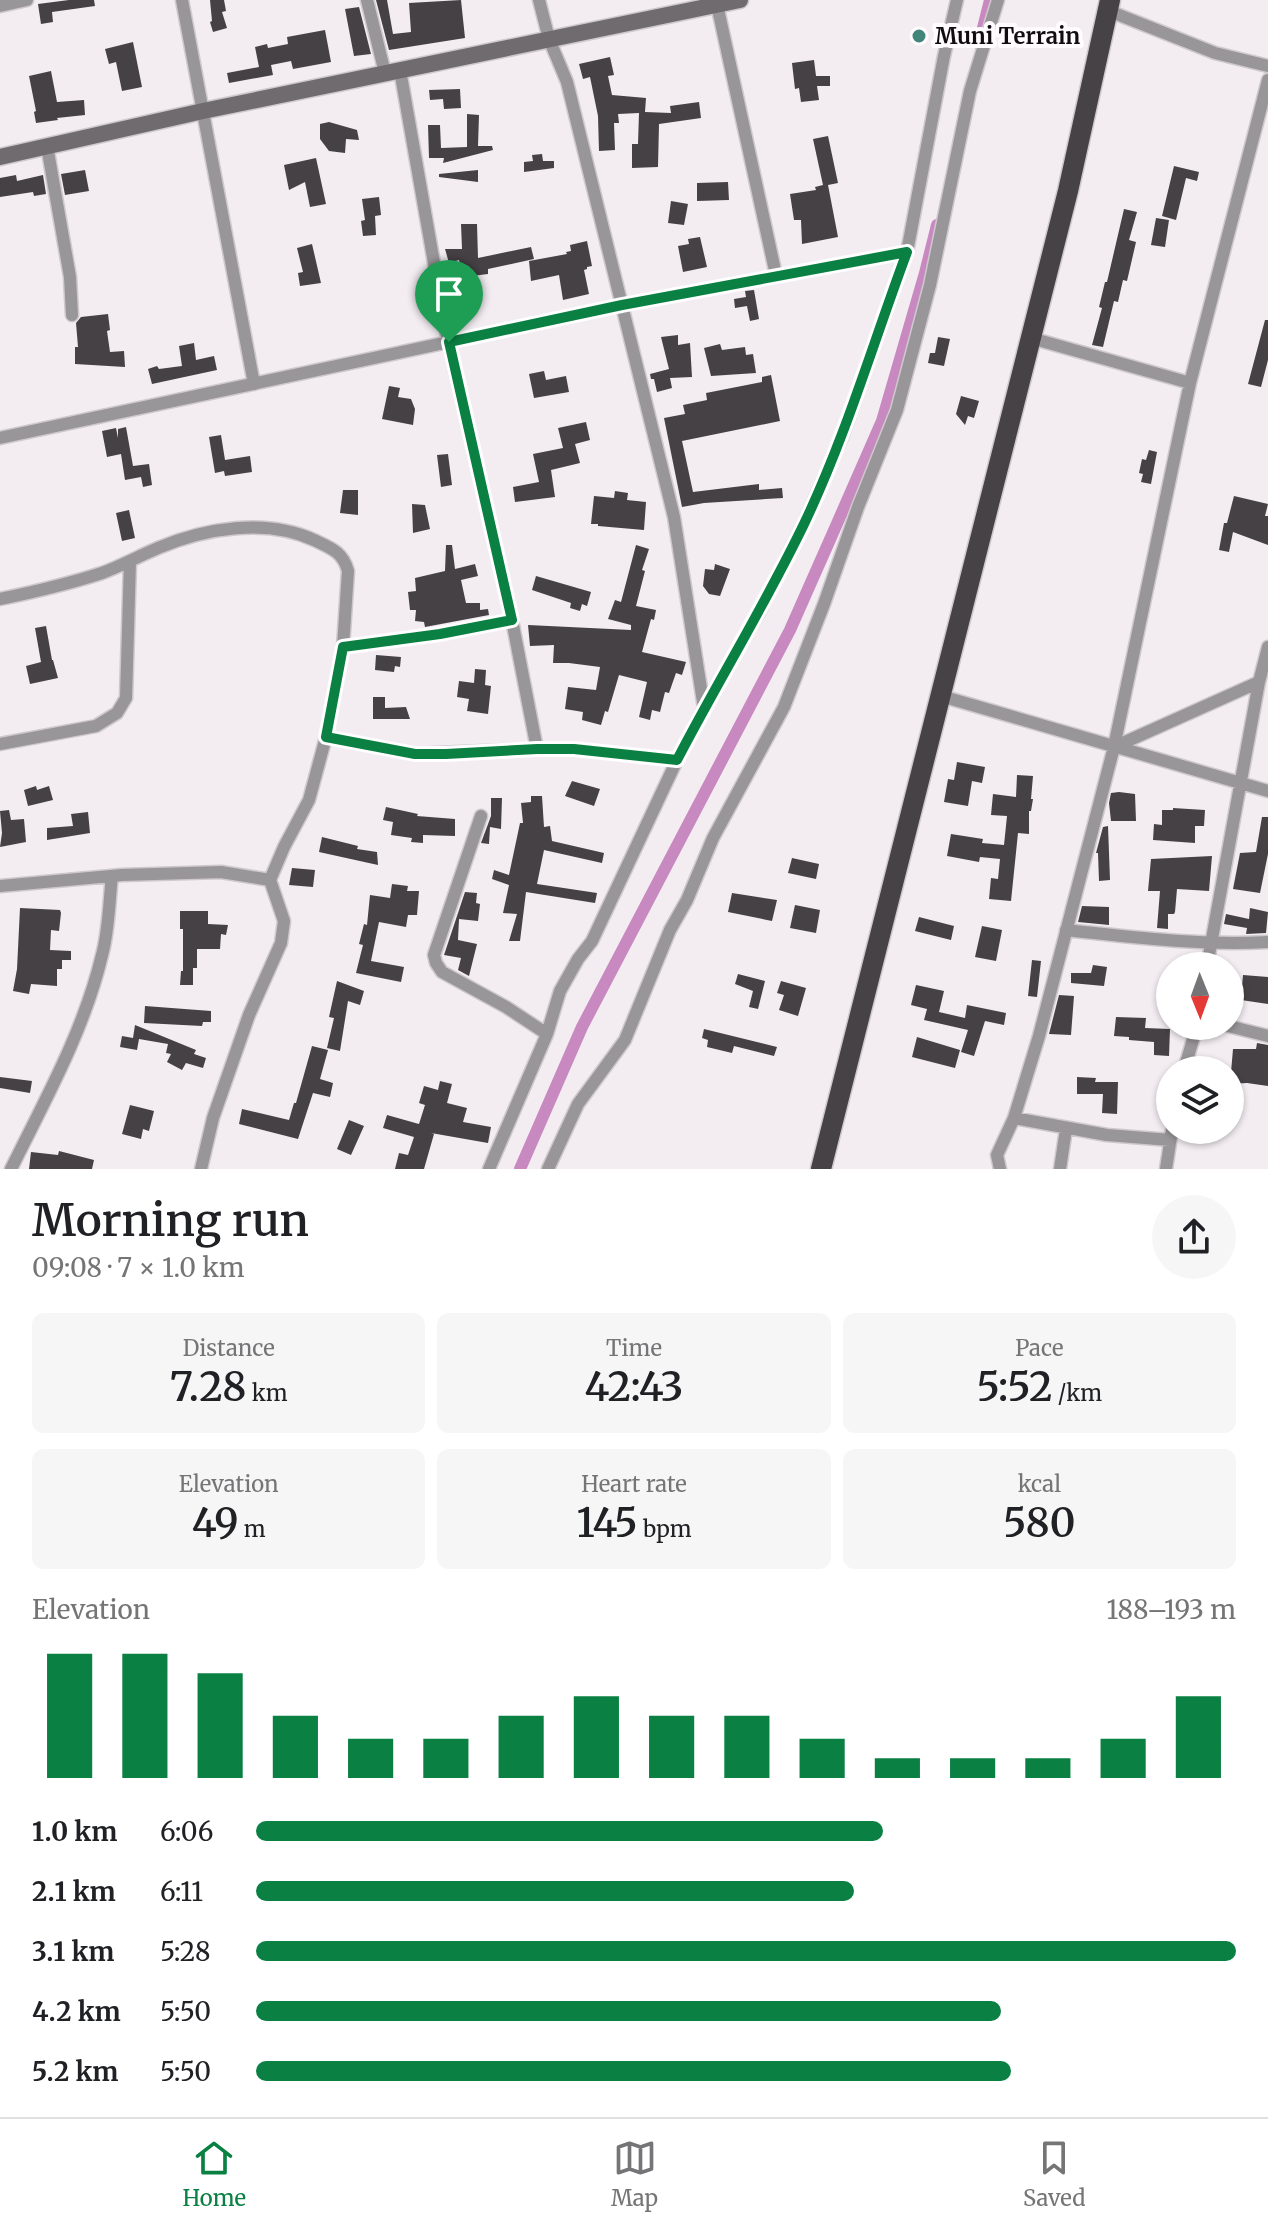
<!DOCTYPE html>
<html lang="en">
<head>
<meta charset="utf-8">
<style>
  body { margin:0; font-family:Merriweather,serif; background:#f6f6f6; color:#202124; height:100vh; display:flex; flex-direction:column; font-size:30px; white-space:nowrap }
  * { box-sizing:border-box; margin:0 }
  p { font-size:26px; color:#757577 }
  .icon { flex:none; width:44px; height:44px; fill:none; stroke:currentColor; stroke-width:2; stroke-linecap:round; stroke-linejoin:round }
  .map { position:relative; height:1169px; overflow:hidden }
  .side { display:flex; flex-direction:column; background:#fff; flex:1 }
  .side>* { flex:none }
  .needle { width:52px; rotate:179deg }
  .fabs { position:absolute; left:1156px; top:952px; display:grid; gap:16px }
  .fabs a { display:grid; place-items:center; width:88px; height:88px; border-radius:50%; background:#fff; box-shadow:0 2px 6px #0004; font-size:40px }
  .pin { position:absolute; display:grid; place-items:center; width:68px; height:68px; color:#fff; margin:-82px -34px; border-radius:50% 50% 50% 0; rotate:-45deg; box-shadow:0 0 8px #0007 }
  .pin .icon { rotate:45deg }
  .round { display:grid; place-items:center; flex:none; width:84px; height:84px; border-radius:42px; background:#f6f6f6 }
  .head { display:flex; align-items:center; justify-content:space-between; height:136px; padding:0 32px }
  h1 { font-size:44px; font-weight:600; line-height:60px }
  .metrics { display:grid; grid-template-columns:repeat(3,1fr); gap:12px; height:136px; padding:8px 32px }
  .metrics div { display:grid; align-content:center; border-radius:12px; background:#f6f6f6; text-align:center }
  .metrics b { font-size:40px; font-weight:600 }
  .metrics small { font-size:22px; font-weight:400 }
  .metrics p { font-size:22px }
  .chart { height:224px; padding:16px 32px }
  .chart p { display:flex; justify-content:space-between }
  .chart svg { width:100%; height:144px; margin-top:8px; stroke:#0b8043; stroke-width:6 }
  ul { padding:0 32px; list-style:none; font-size:26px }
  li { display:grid; grid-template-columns:128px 96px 1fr; align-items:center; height:60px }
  li i { height:20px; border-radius:10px; background:#0b8043 }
  .tabs { display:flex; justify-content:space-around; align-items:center; height:112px; border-top:2px solid #e0e0e0; background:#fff; font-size:22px; color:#757577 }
  .tabs a { display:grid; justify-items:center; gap:4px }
  .tabs .current { color:#0b8043 }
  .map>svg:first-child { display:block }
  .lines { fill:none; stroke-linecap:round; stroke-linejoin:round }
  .canal { stroke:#c889c0; stroke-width:12 }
  .building { fill:#464145 }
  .minor-casing { stroke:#cfc9ce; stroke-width:15 }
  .secondary-casing { stroke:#cfc9ce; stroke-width:19 }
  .trunk-casing { stroke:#cfc9ce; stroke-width:23 }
  .minor { stroke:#989698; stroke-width:12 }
  .secondary { stroke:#6f6b6e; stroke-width:16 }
  .trunk { stroke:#464245; stroke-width:20 }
  .route-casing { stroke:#fff; stroke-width:16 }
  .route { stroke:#0b8043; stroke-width:10 }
  .poi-dot { fill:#42867b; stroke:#fffbfe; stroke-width:3 }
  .labels { text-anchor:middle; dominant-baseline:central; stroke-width:8; stroke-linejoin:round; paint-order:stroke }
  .poi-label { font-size:22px; font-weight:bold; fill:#0f0d0f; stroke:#fffbfe; text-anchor:start }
</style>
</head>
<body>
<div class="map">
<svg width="1268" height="1169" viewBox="0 0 1268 1169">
  <rect width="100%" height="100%" fill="#f3edf2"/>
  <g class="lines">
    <path class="canal" d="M979 44 990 0
      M520 1169 582 1027 790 630 832 535 882 421 925 273 937 225"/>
  </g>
  <path class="building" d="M69 0H94L95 6 52 12 53 22 41 24 38 4Z
    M210 0H224L226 11 222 12 227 28 213 32 210 22 212 21Z
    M376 0H387L393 34 411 32 409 3 461 0 465 38 389 50Z
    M359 7 371 54 354 56 345 9Z
    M325 30 331 62 293 69 291 61 271 65 273 75 229 83 227 73 259 67 255 47 267 44 268 48 288 44 287 37Z
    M133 42 142 87 122 91 116 62 109 64 105 49Z
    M610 57 614 75 608 76 612 95 646 98 645 112 671 113 670 106 699 102 701 118 659 124 658 167 632 168V144H638L639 113 618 114 619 123H614L615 150 599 151 598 116 590 77 583 79 579 64Z
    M814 60 816 76H830V86H817L819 100 801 102 799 88 795 89 792 63Z
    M51 71 57 102 84 100 85 115 57 118 58 120 36 123 34 112 36 111 29 76Z
    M460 89 461 108 444 109 443 99 430 100 429 90Z
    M467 114 479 115 478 146H492L493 150 443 163 444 158H429L428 125H440L441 148 467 147Z
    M329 122 357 130 359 140 346 139 345 153 329 151 320 139V124Z
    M828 136 838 183 828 185 838 237 802 244 801 220H794L790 194 816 190 815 187 823 185 813 139Z
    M542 154 543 161H554V168L524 172V162L533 161 532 155Z
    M316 158 326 204 310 207 305 182 289 190 284 165Z
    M1174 166 1199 172 1197 181 1186 178 1176 220 1162 216Z
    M85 170 89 191 65 195 61 174Z
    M478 170V182L439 177V174Z
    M16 175 17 181 43 175 46 194 34 196 33 192 0 197V178Z
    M728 182 729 200 697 201V183Z
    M379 197 381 215 375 216 376 235 363 236 361 221 365 220 362 199Z
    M671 201 688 204 684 225 668 223Z
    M1124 209 1137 212 1129 240 1136 242 1127 281 1123 280 1118 302 1114 301 1103 347 1092 345 1102 308 1099 307 1105 282H1107Z
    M1156 218 1169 220 1165 247 1151 245Z
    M461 224H477L478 258 531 247 534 259 488 269V274L472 276 470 268 461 270 459 260 449 263 445 249H462Z
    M700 237 707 267 683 272 678 246 689 244 688 239Z
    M587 241 592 266 587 267V269L584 270 589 294 563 300 559 275 531 281 529 261 567 254 566 252 571 251 570 245Z
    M312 244 321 283 300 286 298 273 303 272 297 248Z
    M754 290 759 319 750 321 747 306 735 308 734 299 746 297 745 291Z
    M108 314 110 330 107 331 110 352 124 351 125 367 75 364V347H78L76 323 81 317Z
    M1265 320H1268V360L1261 387 1248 384Z
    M678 335V345L690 343 692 377 670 378 672 388 657 392 654 379H651L650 374 669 369 661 337Z
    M938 337 950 339 944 366 928 363 930 353H935Z
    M194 343 196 360 214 356 217 370 152 384 148 369 157 366 159 369 182 366 179 346Z
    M720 344 722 350 745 347 746 355 753 354 756 373 711 376 704 348Z
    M544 371 546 380 566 376 569 392 534 398 529 374Z
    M771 375 780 421 682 441 693 492 759 484V490L782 488 783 498 704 503 682 507 664 418 685 414 683 405 707 400 706 393 762 382V377Z
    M389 386 400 388 398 397 411 399 415 409 413 425 382 419Z
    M961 396 979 401 974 418 968 416 965 425 956 414Z
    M586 422 590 440 575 444 580 463 551 470 555 497 515 502 513 487 539 482 533 454 563 448 558 428Z
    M126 427 133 466 149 464 152 485 143 487 141 477 125 480 121 454 107 457 102 431 116 428 118 438V429Z
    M221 435 225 460 250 456 252 472 225 476 224 471 215 473 209 437Z
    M1149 450 1157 452 1151 484 1141 482 1143 474 1139 473 1142 459 1146 460Z
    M448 454 452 485 441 487 437 455Z
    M343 490H358V515L340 513Z
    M615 491 628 493 627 500 646 502 644 530 598 526V524H591L594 496 614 498Z
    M1234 496 1268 504 1265 516H1268V545L1233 532 1229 552 1219 550 1224 523H1227Z
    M412 504 425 505 430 529 413 533Z
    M129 510 135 538 122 541 116 513Z
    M446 545H452L455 569 475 564 478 576 461 580 466 603H480V610L488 609 489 615 425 627 424 622 415 621 416 610H410L408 592 416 591 415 578 445 571Z
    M636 545 649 549 642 570 645 571 636 606 656 610 654 620 651 619 642 652 686 662 682 675 676 673 669 693 665 692 660 712 652 710 650 720 639 717 647 682 619 675 608 712 605 711 601 725 582 720 583 712 565 709 568 687 596 690 600 667 569 663H553L554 645 530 646 528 625 631 630V625L608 619 615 600 621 602Z
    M715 564 730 569 720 596 709 594 703 586 705 569 714 570Z
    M536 576 591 592 587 606 582 604 580 611 570 608 571 603 532 590Z
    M46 626 52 660H53L58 678 30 684 26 666 41 662 35 628Z
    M376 655 401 657 400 667 395 666 394 672 375 670Z
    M475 669 486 670 485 685 491 686 488 714 467 711 469 699 457 697 459 681 474 683Z
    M373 697H385V708L406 707 410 719H373Z
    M957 762 985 767 982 783 972 781 968 806 944 802 948 779 954 780Z
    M1017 775 1033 776 1031 799H1033L1031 811H1029V834L1018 833 1011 901 989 899 991 878 998 879 1000 859 980 857 979 862 947 856 951 834 983 839 982 843 1004 845 1007 816 991 815 993 794 1016 797Z
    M572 781 600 789 594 806 565 796Z
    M36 786 37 790 49 786 53 800 28 806 24 790Z
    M1119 792 1135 794 1136 821H1111L1109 803 1111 793Z
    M531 796H542L544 827 550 826 552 841 604 853 602 863 544 850 537 884 597 893 595 903 526 892 520 941H509L517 914 503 913 509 885 492 879 494 870 509 875 520 823H523L521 803 531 802Z
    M491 798H502L501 829 490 827 489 844 481 843 491 816Z
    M386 807 418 814 417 816 455 819V836L423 835V843L411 842 412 838 391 835 393 822 383 820Z
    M1173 808 1205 810 1204 826H1195V843L1153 840 1154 824 1162 825V810H1173Z
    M9 810 11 820 24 819 26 842 0 847 2 833 0 811Z
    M88 812 90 833 47 840V828L73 826 71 814Z
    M1262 817H1268V854L1260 893 1233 889 1240 853 1256 852Z
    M1108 826 1110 880 1099 881 1098 853H1096L1103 827Z
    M322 837 358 846 357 849 377 852 378 865 319 852Z
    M1212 856 1209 891 1177 889 1175 912 1174 914H1168V929L1157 928 1160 891H1148L1151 859Z
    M792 858 819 864 816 879 788 873Z
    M292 868 315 870 313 887 289 885Z
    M392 884 408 886 407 891H419L417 915H408L406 927 379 922 371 961 404 967 401 982 356 973 363 945 359 944 364 924 367 925 370 895 390 898Z
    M465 892 477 893 476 903 480 904 478 921 459 919 458 940 477 944 469 976 458 970 461 958 444 955Z
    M732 893 777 900 772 921 728 912Z
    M795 905 820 910 816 933 790 928Z
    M1082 906 1109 907V925L1078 922Z
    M20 908 60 910 61 913 59 931 51 930 50 950 71 951V960H62V969H57V986L31 984 29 994 13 991 17 969Z
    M1250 908 1268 912 1266 933 1246 934 1247 928 1224 924 1226 914 1249 919Z
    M180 911H208V924L228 925 226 935 221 934 220 949H197V968H193V985H180L181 971H183V929H180Z
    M919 917 954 926 951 940 915 931Z
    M982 926 1002 930 996 961 975 957Z
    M1032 960 1041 961 1037 997 1028 996Z
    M1093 965 1107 967 1104 986 1071 983V973H1091Z
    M738 974 765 981 758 1009 749 1007 753 991 735 984Z
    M1243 975 1268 977V1004L1241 1000Z
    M337 981 364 991 360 1005 348 1001 340 1051 327 1048 334 1018 329 1017Z
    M781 981 806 988 798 1016 779 1010 784 995 777 993Z
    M916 985 944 991 939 1012 965 1018 967 1005 1006 1013 1004 1025 985 1021 974 1056 961 1052 968 1030 924 1020 927 1009 911 1005Z
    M1059 995 1074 996 1071 1035 1049 1034Z
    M145 1006 211 1011V1022H203L202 1026 144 1023Z
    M1116 1017 1146 1018 1145 1028 1170 1029 1169 1056 1154 1055V1042L1129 1040V1037L1114 1036Z
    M135 1025 196 1050 194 1054 206 1058 203 1068 186 1063 182 1070 167 1062 171 1054 166 1053 168 1044 139 1039 137 1050 120 1047 122 1036 133 1038Z
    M704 1029 777 1047 774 1056 734 1046 732 1053 707 1047 708 1040 702 1038Z
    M917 1037 960 1050 955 1068 912 1057Z
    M1257 1043 1268 1045V1086L1247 1083 1230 1084 1233 1049H1256Z
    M312 1046 328 1050 320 1079 333 1083 330 1097 313 1093 298 1139 239 1124 242 1109 289 1120 294 1103H296Z
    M0 1077 32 1081 30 1093 0 1088Z
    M1077 1077 1096 1078 1095 1082H1118L1117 1114 1102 1113 1103 1094H1077Z
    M440 1081 452 1084 447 1103 467 1108 463 1122 491 1127 488 1143 431 1133 434 1134 424 1169H395L399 1153 408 1155 414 1137 383 1128 387 1115 419 1124 425 1105 419 1103 424 1086 438 1090Z
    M130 1105 154 1111 149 1131 143 1129 141 1139 122 1134Z
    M349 1120 364 1126 351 1155 337 1149Z
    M59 1151 94 1160 92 1169H29L31 1152 58 1155Z"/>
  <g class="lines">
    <defs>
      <path id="minor" d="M182 0 254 384
        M367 0 385 73
        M539 0 549 39 567 82 674 517 704 708
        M716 0 776 275
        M0 6 27 0
        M1109 11 1215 53 1268 66
        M400 70 446 331 512 620 537 749
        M47 146 70 277 72 315
        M1031 338 1190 383
        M0 438 622 305 907 252
        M0 599C34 592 68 584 102 573 121 566 139 556 158 548 205 528 266 518 314 540 331 548 343 552 348 571L343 647 326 737 309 800 284 847 270 880 284 921 281 943 249 1015 213 1118 201 1169
        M343 647 440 634 512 620
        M1259 682 1268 647
        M941 696 1268 791
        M326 737 415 754 537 749H574L677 760
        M0 744 96 726 117 713 126 698 130 561
        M1114 747 1259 682 1207 966
        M481 816 434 955 436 963 442 972 506 1007 547 1034
        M0 886 122 875 221 872 270 880
        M1066 930C1133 937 1201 946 1268 942
        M1228 1026 1268 1036
        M1184 1070 1197 1026
        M1014 1118 1107 1135 1170 1140
        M11 1169C45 1100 84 1031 102 955 109 930 109 902 112 876
        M489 1169 547 1034 560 991 578 959 592 941 677 760 704 708 758 614 804 523 842 437 907 252 944 56 957 0
        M548 1169 578 1104 625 1040 670 930 687 900 713 838 784 707 824 604 858 507 897 410 930 285 970 91 998 0
        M1000 1169 997 1155 1014 1118 1039 1036 1114 747 1190 383 1268 80
        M1060 1169 1066 1129
        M1166 1169 1172 1130"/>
      <path id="secondary" d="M0 157 203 111 740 0"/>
      <path id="trunk" d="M821 1169 1068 191 1110 0"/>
    </defs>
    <use href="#minor" class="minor-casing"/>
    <use href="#secondary" class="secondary-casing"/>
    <use href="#trunk" class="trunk-casing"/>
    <use href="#minor" class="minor"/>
    <use href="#secondary" class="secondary"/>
    <use href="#trunk" class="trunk"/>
  </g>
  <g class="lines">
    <defs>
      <path id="route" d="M907 252C873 343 846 436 804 524 765 605 718 681 677 760L574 749H537L446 754H415L326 737 343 647 440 634 512 620 449 342 622 305Z"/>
    </defs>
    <use href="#route" class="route-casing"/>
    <use href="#route" class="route"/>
  </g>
  <circle class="poi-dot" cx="919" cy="36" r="8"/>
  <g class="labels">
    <g class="poi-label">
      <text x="935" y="36">Muni Terrain</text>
    </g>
  </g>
</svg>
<div class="fabs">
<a><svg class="needle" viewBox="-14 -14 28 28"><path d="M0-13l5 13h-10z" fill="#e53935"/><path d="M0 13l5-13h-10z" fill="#757577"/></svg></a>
<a><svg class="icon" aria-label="layers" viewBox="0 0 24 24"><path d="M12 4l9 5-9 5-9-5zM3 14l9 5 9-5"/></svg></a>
</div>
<div class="pin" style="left:449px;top:342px;background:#1e9e55"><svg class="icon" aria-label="arrive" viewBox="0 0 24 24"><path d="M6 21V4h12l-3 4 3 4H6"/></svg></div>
</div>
<section class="side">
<div class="head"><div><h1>Morning run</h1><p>09:08 · 7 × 1.0 km</p></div><a class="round"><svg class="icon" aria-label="share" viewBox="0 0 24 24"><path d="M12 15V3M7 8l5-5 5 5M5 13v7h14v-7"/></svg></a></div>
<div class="metrics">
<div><p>Distance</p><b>7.28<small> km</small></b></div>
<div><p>Time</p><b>42:43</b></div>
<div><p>Pace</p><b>5:52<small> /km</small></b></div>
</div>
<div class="metrics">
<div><p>Elevation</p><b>49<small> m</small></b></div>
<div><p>Heart rate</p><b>145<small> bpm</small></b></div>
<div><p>kcal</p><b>580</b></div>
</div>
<div class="chart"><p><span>Elevation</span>188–193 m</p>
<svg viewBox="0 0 160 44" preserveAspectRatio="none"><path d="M5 44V6M15 44V6M25 44V12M35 44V25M45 44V32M55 44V32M65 44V25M75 44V19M85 44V25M95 44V25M105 44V32M115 44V38M125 44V38M135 44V38M145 44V32M155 44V19"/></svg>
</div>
<ul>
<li><b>1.0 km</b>6:06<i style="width:64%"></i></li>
<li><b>2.1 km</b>6:11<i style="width:61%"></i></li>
<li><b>3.1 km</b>5:28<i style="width:100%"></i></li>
<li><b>4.2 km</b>5:50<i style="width:76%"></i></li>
<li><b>5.2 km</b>5:50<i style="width:77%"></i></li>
</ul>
</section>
<nav class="tabs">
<a class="current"><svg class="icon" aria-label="home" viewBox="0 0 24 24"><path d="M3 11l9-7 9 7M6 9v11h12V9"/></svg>Home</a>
<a><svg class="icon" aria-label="map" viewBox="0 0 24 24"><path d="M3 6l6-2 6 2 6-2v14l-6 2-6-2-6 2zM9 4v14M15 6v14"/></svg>Map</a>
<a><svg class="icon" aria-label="saved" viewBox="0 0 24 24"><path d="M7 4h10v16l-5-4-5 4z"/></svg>Saved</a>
</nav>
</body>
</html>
